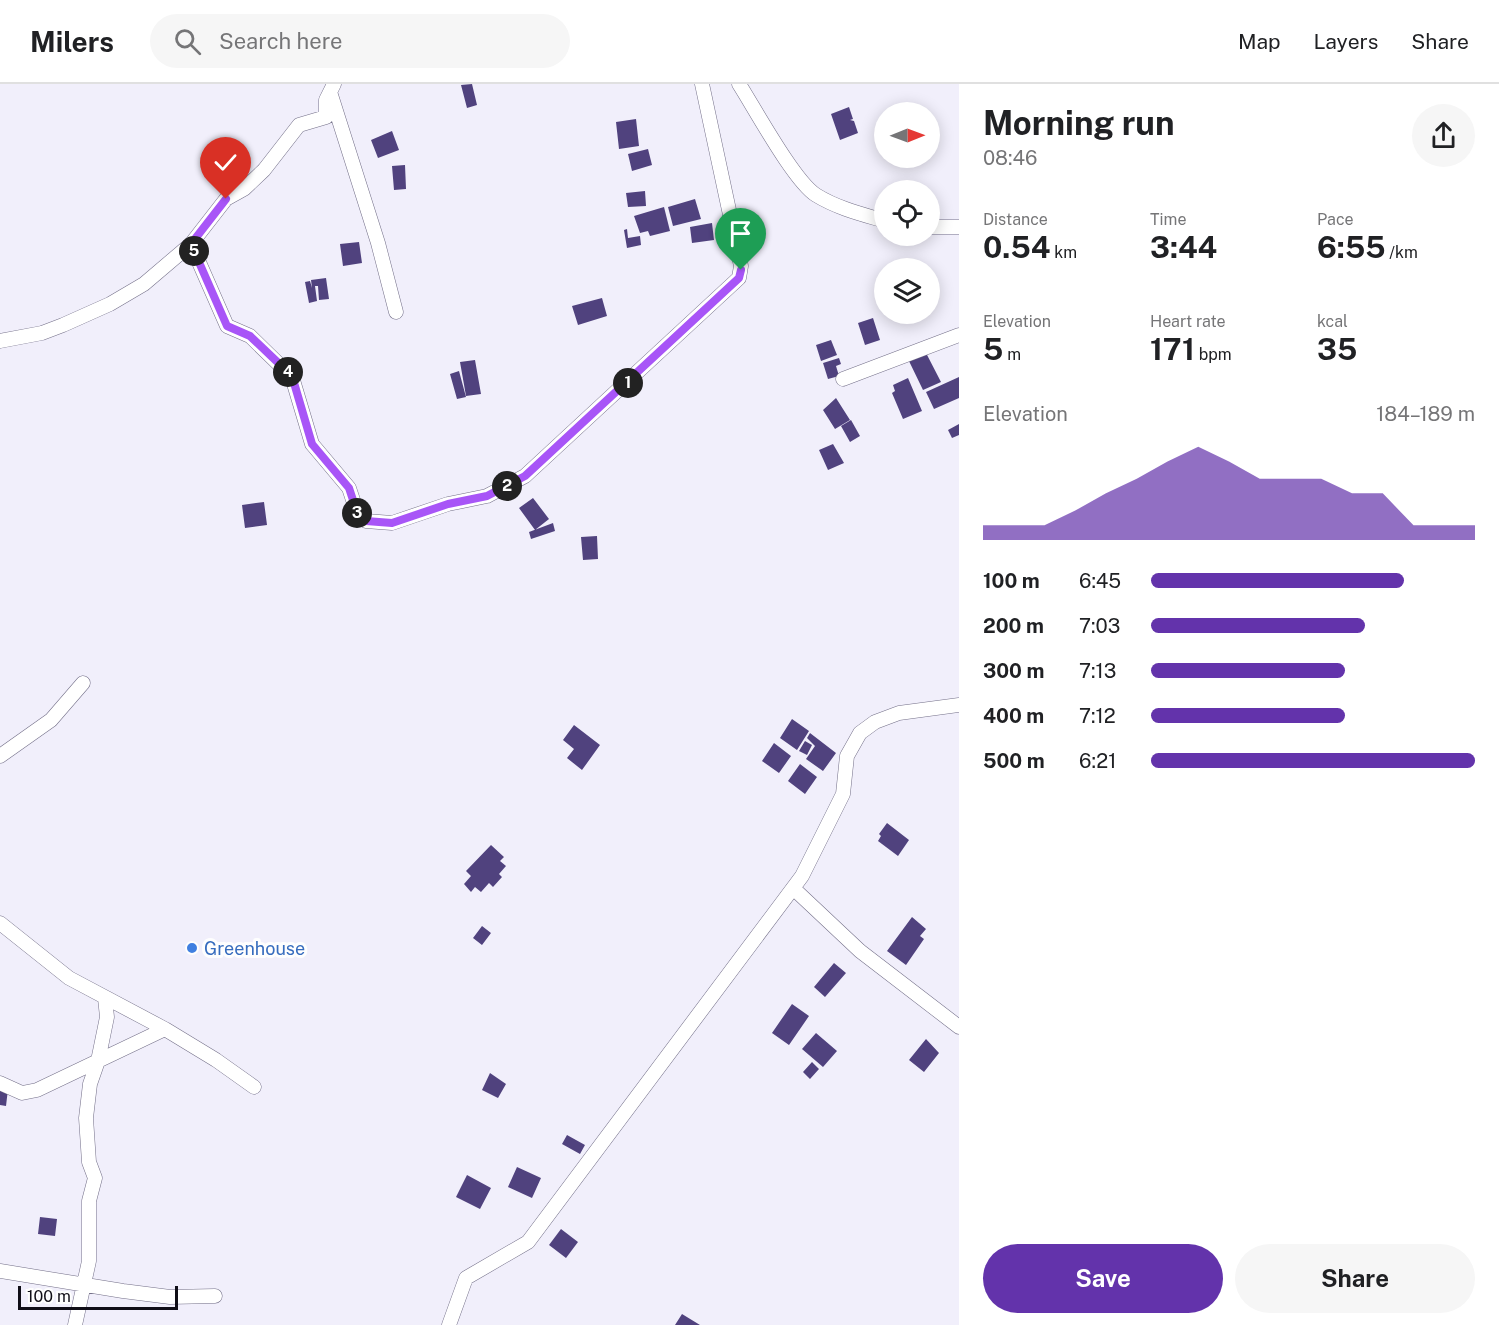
<!DOCTYPE html>
<html lang="en">
<head>
<meta charset="utf-8">
<style>
  body { margin:0; font-family:"Public Sans",sans-serif; background:#f6f6f6; color:#202124; height:100vh; display:flex; flex-direction:column; font-size:22px; white-space:nowrap }
  * { box-sizing:border-box; margin:0 }
  p { font-size:20px; color:#757577 }
  .icon { flex:none; width:33px; height:33px; fill:none; stroke:currentColor; stroke-width:2; stroke-linecap:round; stroke-linejoin:round }
  .map { position:relative; flex:1; overflow:hidden }
  .side { display:flex; flex-direction:column; background:#fff; width:540px }
  .side>* { flex:none }
  .needle { width:39px; rotate:89deg }
  .fabs { position:absolute; left:874px; top:18px; display:grid; gap:12px }
  .fabs a { display:grid; place-items:center; width:66px; height:66px; border-radius:50%; background:#fff; box-shadow:0 3px 15px #0003; font-size:30px }
  .scale { position:absolute; left:18px; bottom:15px; width:160px; box-sizing:border-box; padding-left:6px; border:3px solid #100e17; border-top:0; font-size:16px; line-height:21px; white-space:nowrap; color:#100e17; -webkit-text-stroke:4px #fefefe; paint-order:stroke }
  .pin { position:absolute; display:grid; place-items:center; width:51px; height:51px; color:#fff; margin:-62px -26px; border-radius:50% 50% 50% 0; rotate:-45deg; box-shadow:0 0 6px #0007 }
  .pin .icon { rotate:45deg }
  .km { position:absolute; width:30px; height:30px; margin:-15px; border-radius:50%; background:#222; color:#fff; font-size:16px; line-height:30px; text-align:center }
  .round { display:grid; place-items:center; flex:none; width:63px; height:63px; border-radius:32px; background:#f6f6f6 }
  .headline { display:flex; align-items:center; justify-content:space-between; height:102px; padding:0 24px }
  h1 { font-size:33px; font-weight:700; line-height:45px }
  .stats { display:grid; grid-template-columns:repeat(3,1fr); gap:9px; height:102px; padding:6px 24px }
  .stats div { display:grid; align-content:center }
  .stats b { font-size:30px; font-weight:700 }
  .stats small { font-size:16px; font-weight:400 }
  .stats p { font-size:16px }
  .chart { height:168px; padding:12px 24px }
  .chart p { display:flex; justify-content:space-between }
  .chart svg { width:100%; height:108px; margin-top:6px; fill:#6333ab; opacity:.7 }
  .primary-button { display:flex; gap:12px; margin-top:auto; padding:12px 24px }
  .primary-button a { flex:1; height:69px; border-radius:36px; background:#6333ab; color:#fff; font-size:24px; font-weight:700; line-height:69px; text-align:center }
  .primary-button a+a { background:#f6f6f6; color:#202124 }
  ul { padding:0 24px; list-style:none; font-size:20px }
  li { display:grid; grid-template-columns:96px 72px 1fr; align-items:center; height:45px }
  li i { height:15px; border-radius:8px; background:#6333ab }
  header { display:flex; align-items:center; gap:36px; box-sizing:border-box; height:84px; padding:0 30px; background:#fff; border-bottom:2px solid #e0e0e0 }
  header strong { font-size:28px }
  nav { display:flex; gap:33px; margin-inline-start:auto; font-size:21px }
  .search { width:420px; height:54px; background:#f6f6f6; display:flex; align-items:center; gap:15px; box-sizing:border-box; padding:0 21px; border-radius:33px; color:#757577; font-size:22px }
  main { display:flex; flex:1; min-height:0 }
  .map>svg:first-child { display:block }
  .building { fill:#50427e }
  .lines { fill:none; stroke-linecap:round; stroke-linejoin:round }
  .minor-casing { stroke:#736f88; stroke-width:15 }
  .minor { stroke:#fff; stroke-width:14 }
  .route-casing { stroke:#fff; stroke-width:12 }
  .route { stroke:#a855f7; stroke-width:8 }
  .shop-dot { fill:#3f7fe0; stroke:#fefefe; stroke-width:2 }
  .labels { text-anchor:middle; dominant-baseline:central; stroke-width:6; stroke-linejoin:round; paint-order:stroke }
  .shop-label { font-size:18px; fill:#366cbe; stroke:#fefefe; text-anchor:start }
</style>
</head>
<body>
<header>
<strong>Milers</strong>
<div class="search"><svg class="icon" aria-label="search" viewBox="0 0 24 24"><circle cx="10" cy="10" r="6"/><path d="M15 15l6 6"/></svg>Search here</div>
<nav><a>Map</a><a>Layers</a><a>Share</a></nav>
</header>
<main>
<div class="map">
<svg width="959" height="1241" viewBox="0 0 959 1241">
  <rect width="100%" height="100%" fill="#f1effb"/>
  <path class="building" d="M472 0 477 21 467 24 461 1Z
    M849 23 853 35 850 36 854 37 858 49 840 56 831 30Z
    M636 35 639 62 619 65 616 38Z
    M392 47 399 66 378 74 371 56Z
    M648 65 652 81 632 87 628 70Z
    M405 81 406 105 394 106 392 82Z
    M645 107 646 122 628 123 626 109Z
    M695 115 701 135 673 142 668 123Z
    M664 123 670 147 650 152 648 147 640 149 634 132Z
    M712 139 714 156 692 159 690 143Z
    M627 145 628 154 640 152 641 161 627 164 624 146Z
    M359 158 362 179 343 182 340 160Z
    M326 194 329 215 319 216 318 202H315L317 217 309 219 305 198 310 197 312 204 311 196Z
    M602 214 607 232 578 241 572 222Z
    M873 234 880 256 865 261 858 239Z
    M831 256 837 271 821 277 816 261Z
    M925 267 941 298 923 306 908 275Z
    M839 274 841 280 836 282 839 292 828 295 823 279Z
    M475 276 481 310 466 312 460 278Z
    M459 287 466 313 457 315 450 290Z
    M959 293V314L934 325 926 308Z
    M908 294 922 327 903 335 892 309 895 307 893 301Z
    M836 314 850 336 835 345 823 326Z
    M851 336 860 352 850 358 841 342Z
    M959 340V351L952 354 948 346Z
    M833 360 844 379 828 386 819 366Z
    M533 414 549 435 535 446 519 424Z
    M264 418 267 441 245 444 242 421Z
    M553 439 555 447 531 455 529 448Z
    M597 452 598 475 583 476 581 453Z
    M792 635 809 647 797 666 780 654Z
    M574 641 600 661 582 686 567 674 574 665 563 656Z
    M810 649 836 669 823 687 806 675 815 662 807 654Z
    M805 657 812 661 807 671 799 667Z
    M774 659 791 672 779 689 762 677Z
    M800 680 817 693 805 710 788 697Z
    M887 739 909 756 898 772 878 757 881 752 879 750Z
    M491 761 504 773 500 777 506 782 499 790 502 793 493 803 489 799 481 808 475 803 471 808 464 800 471 792 466 787Z
    M912 833 926 845 920 852 924 855 906 881 887 867Z
    M482 842 491 849 482 861 473 854Z
    M834 879 846 889 825 913 814 903Z
    M792 920 809 932 789 961 772 949Z
    M816 949 837 967 823 983 802 965Z
    M926 955 939 969 924 988 909 976Z
    M812 978 819 985 810 995 803 988Z
    M490 989 506 1000 498 1014 482 1006Z
    M0 1004 8 1005 6 1022 0 1021Z
    M567 1051 585 1061 580 1070 562 1060Z
    M517 1083 541 1094 532 1114 508 1103Z
    M467 1091 491 1104 480 1125 456 1113Z
    M40 1133 57 1135 55 1152 38 1150Z
    M561 1145 578 1158 566 1174 549 1161Z
    M682 1230 700 1241H675Z"/>
  <g class="lines">
    <defs>
      <path id="minor" d="M739 0C755 25 794 97 816 111 837 124 861 130 885 137
        M331 11 378 159 396 228
        M930 143H959
        M191 160 227 242 250 252 292 293 312 360 349 404 358 431 366 437 392 439 448 420 487 412 525 392 739 194 741 182 702 0
        M0 257 42 249 63 241 110 220 144 200 191 160 226 115 244 105 264 86 299 41 326 33V16L334 0
        M843 295 959 251
        M0 672 51 636 83 599
        M793 804 860 867 959 943
        M0 839 69 894 165 945 216 976 254 1003
        M0 999 22 1009 37 1006 165 945
        M0 1187 123 1207 170 1213 215 1212
        M75 1241 89 1177V1117L95 1094 89 1078 86 1034 90 1000 98 977 107 933 105 914
        M449 1241 466 1194 528 1158 802 792 843 710 847 672 860 649 875 638 899 629 959 621"/>
    </defs>
    <use href="#minor" class="minor-casing"/>
    <use href="#minor" class="minor"/>
  </g>
  <g class="lines">
    <defs>
      <path id="route" d="M226 115 191 160 227 242 250 252 292 292 312 360 349 404 358 431 366 437 392 439 448 420 487 412 525 392 739 194 741 186"/>
    </defs>
    <use href="#route" class="route-casing"/>
    <use href="#route" class="route"/>
  </g>
  <circle class="shop-dot" cx="192" cy="864" r="6"/>
  <g class="labels">
    <g class="shop-label">
      <text x="204" y="864">Greenhouse</text>
    </g>
  </g>
</svg>
<div class="fabs">
<a><svg class="needle" viewBox="-14 -14 28 28"><path d="M0-13l5 13h-10z" fill="#e53935"/><path d="M0 13l5-13h-10z" fill="#757577"/></svg></a>
<a><svg class="icon" aria-label="locate" viewBox="0 0 24 24"><circle cx="12" cy="12" r="6"/><path d="M12 2v4M12 18v4M2 12h4M18 12h4"/></svg></a>
<a><svg class="icon" aria-label="layers" viewBox="0 0 24 24"><path d="M12 4l9 5-9 5-9-5zM3 14l9 5 9-5"/></svg></a>
</div>
<div class="scale">100 m</div>
<div class="pin" style="left:741px;top:186px;background:#1e9e55"><svg class="icon" aria-label="arrive" viewBox="0 0 24 24"><path d="M6 21V4h12l-3 4 3 4H6"/></svg></div>
<div class="pin" style="left:226px;top:115px;background:#d93025"><svg class="icon" aria-label="check" viewBox="0 0 24 24"><path d="M5 12l5 5 9-10"/></svg></div>
<b class="km" style="left:628px;top:299px">1</b>
<b class="km" style="left:507px;top:402px">2</b>
<b class="km" style="left:357px;top:429px">3</b>
<b class="km" style="left:288px;top:288px">4</b>
<b class="km" style="left:194px;top:167px">5</b>
</div>
<section class="side">
<div class="headline"><div><h1>Morning run</h1><p>08:46</p></div><a class="round"><svg class="icon" aria-label="share" viewBox="0 0 24 24"><path d="M12 15V3M7 8l5-5 5 5M5 13v7h14v-7"/></svg></a></div>
<div class="stats">
<div><p>Distance</p><b>0.54<small> km</small></b></div>
<div><p>Time</p><b>3:44</b></div>
<div><p>Pace</p><b>6:55<small> /km</small></b></div>
</div>
<div class="stats">
<div><p>Elevation</p><b>5<small> m</small></b></div>
<div><p>Heart rate</p><b>171<small> bpm</small></b></div>
<div><p>kcal</p><b>35</b></div>
</div>
<div class="chart"><p><span>Elevation</span>184–189 m</p>
<svg viewBox="0 0 160 44" preserveAspectRatio="none"><path d="M0 44V38L10 38L20 38L30 32L40 25L50 19L60 12L70 6L80 12L90 19L100 19L110 19L120 25L130 25L140 38L150 38L160 38V44z"/></svg>
</div>
<ul>
<li><b>100 m</b>6:45<i style="width:78%"></i></li>
<li><b>200 m</b>7:03<i style="width:66%"></i></li>
<li><b>300 m</b>7:13<i style="width:60%"></i></li>
<li><b>400 m</b>7:12<i style="width:60%"></i></li>
<li><b>500 m</b>6:21<i style="width:100%"></i></li>
</ul>
<div class="primary-button"><a>Save</a><a>Share</a></div>
</section>
</main>
</body>
</html>
